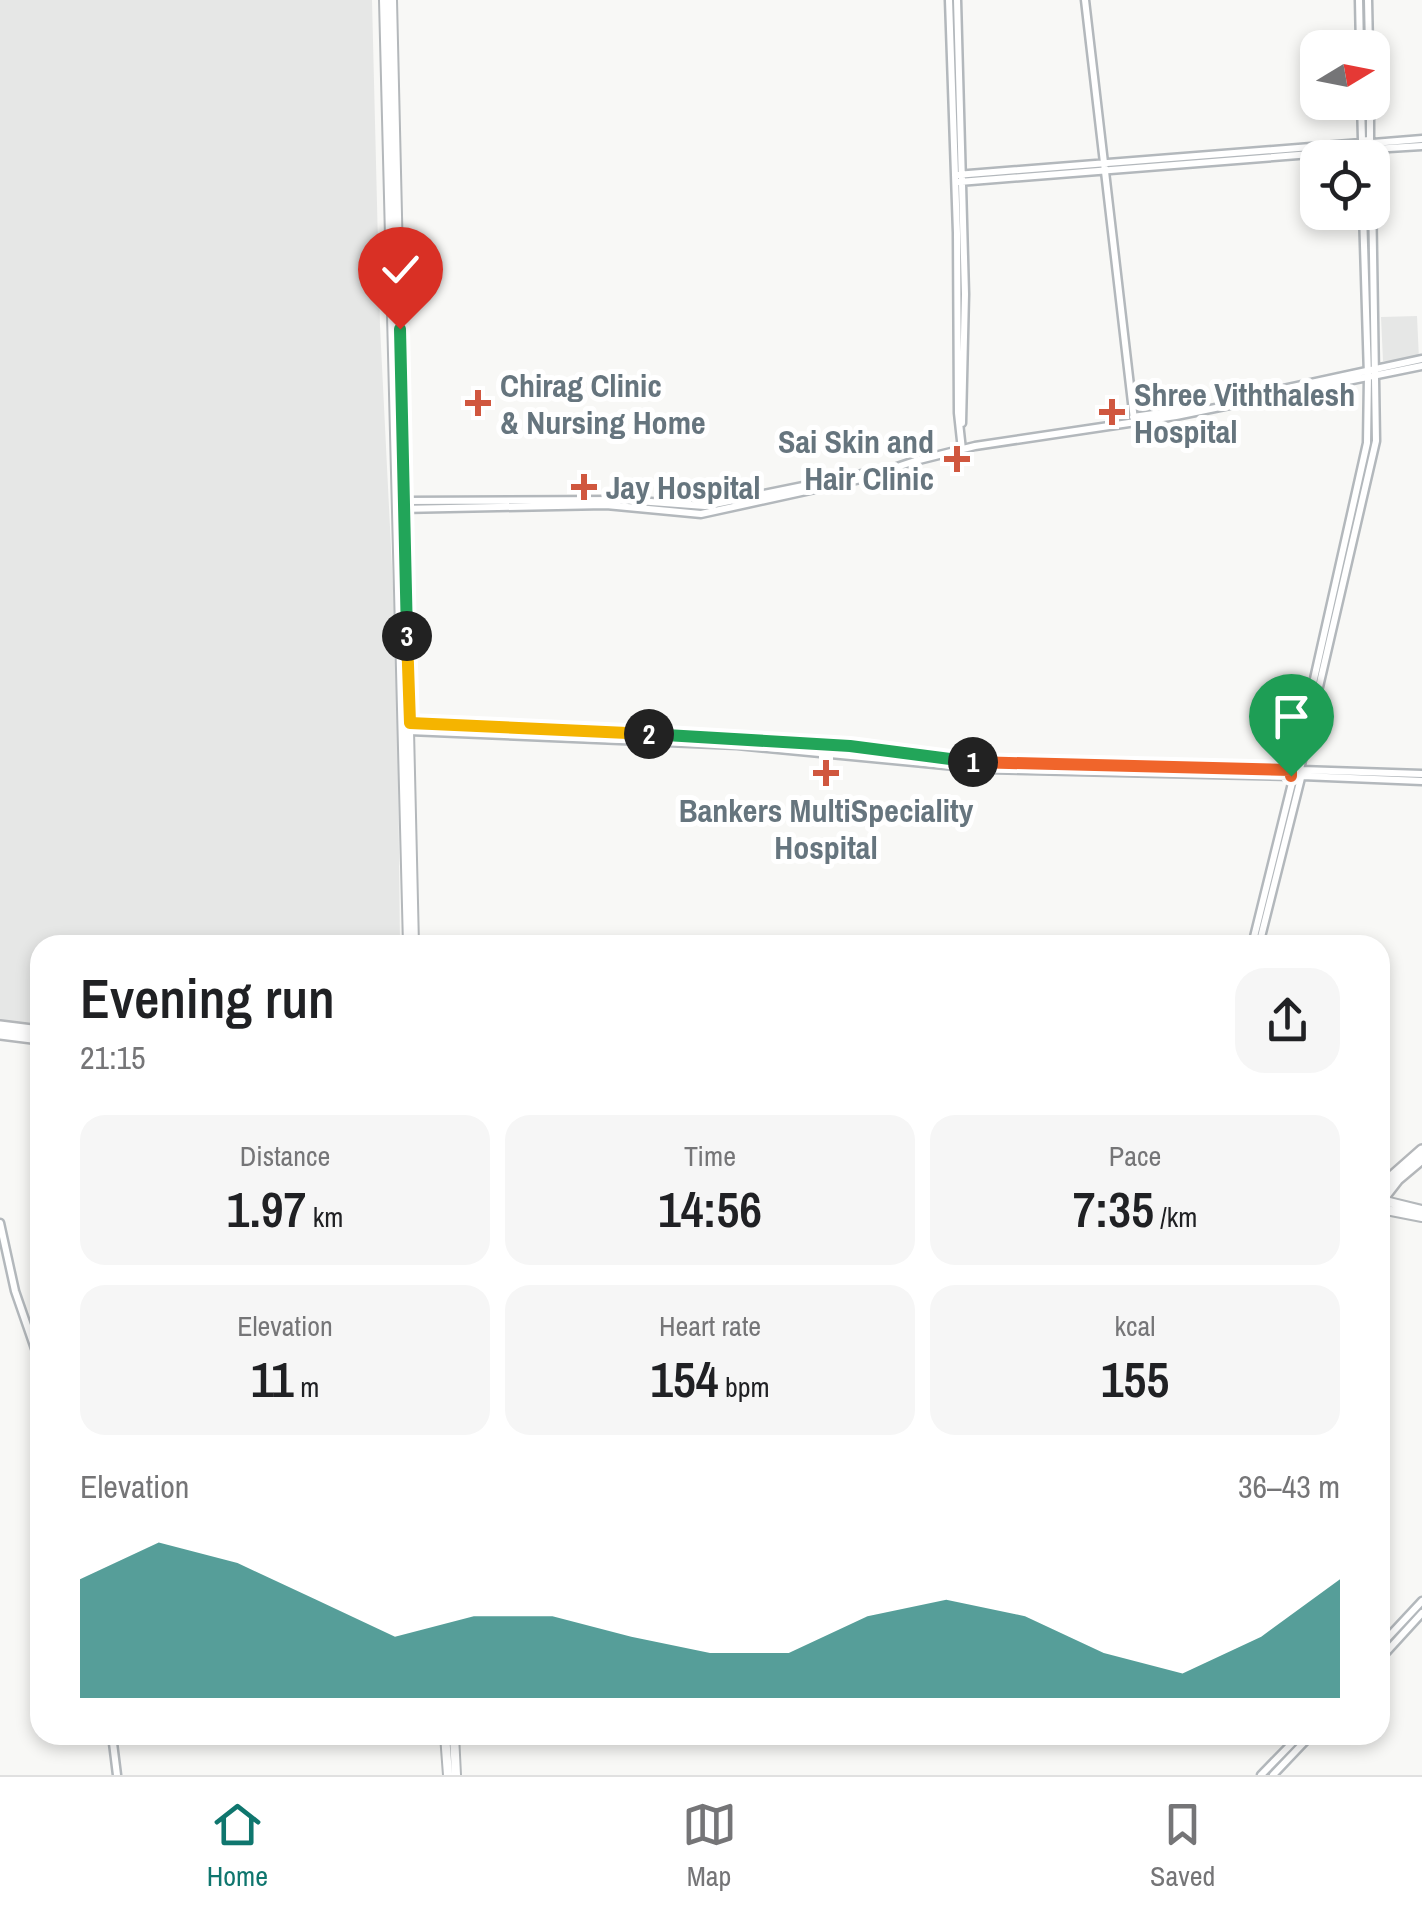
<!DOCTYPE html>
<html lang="en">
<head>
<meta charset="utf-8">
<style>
  body { margin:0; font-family:"Archivo Narrow",sans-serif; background:#f6f6f6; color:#202124; height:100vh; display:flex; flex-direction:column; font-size:38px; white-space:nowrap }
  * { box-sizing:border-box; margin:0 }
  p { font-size:32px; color:#757577 }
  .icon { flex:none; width:55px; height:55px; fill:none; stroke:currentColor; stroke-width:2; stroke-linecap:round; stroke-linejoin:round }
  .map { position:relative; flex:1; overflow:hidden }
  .side { position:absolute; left:30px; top:935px; width:1360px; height:810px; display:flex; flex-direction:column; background:#fff; border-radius:30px; box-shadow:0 5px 15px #0003 }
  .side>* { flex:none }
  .needle { width:65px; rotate:80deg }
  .fabs { position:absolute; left:1300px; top:30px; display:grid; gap:20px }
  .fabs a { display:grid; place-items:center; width:90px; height:90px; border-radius:20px; background:#fff; box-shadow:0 5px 15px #0003; font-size:50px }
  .pin { position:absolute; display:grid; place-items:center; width:85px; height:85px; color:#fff; margin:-102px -42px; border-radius:50% 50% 50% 0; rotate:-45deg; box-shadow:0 0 10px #0007 }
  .pin .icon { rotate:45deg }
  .km { position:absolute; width:50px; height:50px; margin:-25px; border-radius:50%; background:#222; color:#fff; font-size:28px; line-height:50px; text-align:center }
  .round { display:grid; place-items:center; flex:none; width:105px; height:105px; border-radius:30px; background:#f6f6f6 }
  .headline { display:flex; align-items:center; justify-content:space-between; height:170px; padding:0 50px }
  h1 { font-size:55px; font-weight:600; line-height:75px }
  .figures { display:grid; grid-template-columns:repeat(3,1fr); gap:15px; height:170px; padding:10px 50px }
  .figures div { display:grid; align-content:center; border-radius:25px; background:#f6f6f6; text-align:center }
  .figures b { font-size:50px; font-weight:600 }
  .figures small { font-size:28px; font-weight:400 }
  .figures p { font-size:28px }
  .chart { height:280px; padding:20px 50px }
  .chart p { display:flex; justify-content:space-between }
  .chart svg { width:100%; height:180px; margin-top:10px; fill:#0f766e; opacity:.7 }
  .dock { display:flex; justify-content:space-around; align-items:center; height:140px; border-top:2px solid #e0e0e0; background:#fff; font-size:28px; color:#757577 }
  .dock a { display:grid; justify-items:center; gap:5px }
  .dock .on { color:#0f766e }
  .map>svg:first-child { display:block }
  .built { fill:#e6e7e6 }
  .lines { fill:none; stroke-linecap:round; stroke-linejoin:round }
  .secondary-casing { stroke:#b3b8bc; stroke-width:11 }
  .primary-casing { stroke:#b4b8bb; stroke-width:12 }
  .highway-casing { stroke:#b4b7ba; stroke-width:14 }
  .secondary { stroke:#fff; stroke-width:6 }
  .primary { stroke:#fff; stroke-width:8 }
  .highway { stroke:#fff; stroke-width:9 }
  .split-1-casing { stroke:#fff; stroke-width:20 }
  .split-2-casing { stroke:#fff; stroke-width:20 }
  .split-3-casing { stroke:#fff; stroke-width:20 }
  .split-4-casing { stroke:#fff; stroke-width:20 }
  .split-1 { stroke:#f0652b; stroke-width:12 }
  .split-2 { stroke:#22a559; stroke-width:12 }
  .split-3 { stroke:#f5b400; stroke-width:12 }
  .split-4 { stroke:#22a559; stroke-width:12 }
  .poi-dot { fill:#d0573f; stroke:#fff; stroke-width:4 }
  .labels { text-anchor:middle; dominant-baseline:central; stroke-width:10; stroke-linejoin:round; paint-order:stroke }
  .poi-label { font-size:32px; font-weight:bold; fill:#66757e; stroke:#fff; text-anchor:start }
</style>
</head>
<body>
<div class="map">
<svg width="1422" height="1775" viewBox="0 0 1422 1775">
  <rect width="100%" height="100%" fill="#f8f8f6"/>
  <path class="built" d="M0 0H372L380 326 397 668 400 945H40V1025L0 1020Z
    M1417 316 1419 359 1383 361 1381 317Z"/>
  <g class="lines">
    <defs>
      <path id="secondary" d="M949 0 957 233 958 413 962 450
        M957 0 965 294 962 423
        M1085 0 1134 420
        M1359 0 1360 48
        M1368 0 1369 48
        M1361 102 1362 140
        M1370 102V140
        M1361 146a6 6 0 1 1 12 0a6 6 0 1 1-12 0Z
        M1373 143 1422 139
        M1373 149 1422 146
        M956 175 1361 143
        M959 182 1362 150
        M1237 399 1422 359
        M1133 417 1195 408
        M404 501 624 500 705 506 872 472
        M400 509 606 505 701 514 861 479 915 461 975 446 1176 416 1422 366
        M408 723 847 746 989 763 1291 770
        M409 731 737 745 986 769 1291 776
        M1294 768 1367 443 1368 376 1363 212
        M1300 769 1376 441 1372 192
        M1301 770 1422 774
        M1302 776 1422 781
        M1252 945 1293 779
        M1259 945 1302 774 1300 769
        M0 1223 15 1291 40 1363
        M1380 1646 1422 1601
        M1380 1659 1422 1613
        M112 1735 117 1775
        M1261 1775 1300 1735
        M1273 1775 1311 1735"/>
      <path id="primary" d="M384 0 408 945
        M392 0 414 945
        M1385 1201 1422 1210
        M1381 1209 1422 1217
        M445 1735 448 1775
        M454 1735 456 1775"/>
      <path id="highway" d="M0 1026 40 1031
        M0 1034 40 1039
        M1380 1187 1422 1150
        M1384 1197 1398 1179 1422 1159
        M1380 1209 1385 1203 1382 1195"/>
    </defs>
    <use href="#secondary" class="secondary-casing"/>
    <use href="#primary" class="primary-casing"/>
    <use href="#highway" class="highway-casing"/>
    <use href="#secondary" class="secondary"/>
    <use href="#primary" class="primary"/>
    <use href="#highway" class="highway"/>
  </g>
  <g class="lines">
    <defs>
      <path id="split-1" d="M973 762 1291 770V776"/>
      <path id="split-2" d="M649 734 850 746 973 762"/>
      <path id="split-3" d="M407 636 410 723 649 734"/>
      <path id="split-4" d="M400 329 407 636"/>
    </defs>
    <use href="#split-1" class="split-1-casing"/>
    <use href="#split-2" class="split-2-casing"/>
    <use href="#split-3" class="split-3-casing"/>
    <use href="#split-4" class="split-4-casing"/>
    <use href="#split-1" class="split-1"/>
    <use href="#split-2" class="split-2"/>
    <use href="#split-3" class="split-3"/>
    <use href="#split-4" class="split-4"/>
  </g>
  <g class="poi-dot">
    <path d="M473 388h10v10h10v10h-10v10h-10v-10h-10v-10h10z"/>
    <path d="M1107 397h10v10h10v10h-10v10h-10v-10h-10v-10h10z"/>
    <path d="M952 444h10v10h10v10h-10v10h-10v-10h-10v-10h10z"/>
    <path d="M579 472h10v10h10v10h-10v10h-10v-10h-10v-10h10z"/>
    <path d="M821 758h10v10h10v10h-10v10h-10v-10h-10v-10h10z"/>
  </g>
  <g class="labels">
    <g class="poi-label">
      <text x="500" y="385">Chirag Clinic<tspan x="500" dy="37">&amp; Nursing Home</tspan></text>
      <text x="1134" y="394">Shree Viththalesh<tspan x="1134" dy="37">Hospital</tspan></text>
      <text x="934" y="441" text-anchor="end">Sai Skin and<tspan x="934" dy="37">Hair Clinic</tspan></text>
      <text x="606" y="487">Jay Hospital</text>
      <text x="826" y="810" text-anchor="middle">Bankers MultiSpeciality<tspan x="826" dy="37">Hospital</tspan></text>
    </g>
  </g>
</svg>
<div class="fabs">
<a><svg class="needle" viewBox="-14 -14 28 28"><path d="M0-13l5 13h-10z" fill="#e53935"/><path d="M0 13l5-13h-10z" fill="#757577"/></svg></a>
<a><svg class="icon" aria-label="locate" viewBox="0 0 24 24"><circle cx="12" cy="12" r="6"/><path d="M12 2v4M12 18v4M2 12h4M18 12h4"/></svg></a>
</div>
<div class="pin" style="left:1291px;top:776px;background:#1e9e55"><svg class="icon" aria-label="arrive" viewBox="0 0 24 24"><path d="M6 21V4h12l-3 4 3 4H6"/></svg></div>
<div class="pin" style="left:400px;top:329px;background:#d93025"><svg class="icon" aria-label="check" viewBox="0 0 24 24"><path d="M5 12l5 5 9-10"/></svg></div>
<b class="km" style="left:973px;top:762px">1</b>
<b class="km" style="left:649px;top:734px">2</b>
<b class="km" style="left:407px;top:636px">3</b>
<section class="side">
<div class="headline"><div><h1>Evening run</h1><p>21:15</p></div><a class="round"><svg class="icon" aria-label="share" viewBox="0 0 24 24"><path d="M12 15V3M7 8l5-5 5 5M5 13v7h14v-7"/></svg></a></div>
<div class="figures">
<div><p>Distance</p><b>1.97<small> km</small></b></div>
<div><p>Time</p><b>14:56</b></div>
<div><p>Pace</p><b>7:35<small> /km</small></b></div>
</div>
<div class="figures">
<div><p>Elevation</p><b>11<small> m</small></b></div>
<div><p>Heart rate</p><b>154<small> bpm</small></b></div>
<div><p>kcal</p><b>155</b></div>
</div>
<div class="chart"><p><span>Elevation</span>36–43 m</p>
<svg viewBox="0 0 160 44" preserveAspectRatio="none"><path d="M0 44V15L10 6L20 11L30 20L40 29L50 24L60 24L70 29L80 33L90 33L100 24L110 20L120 24L130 33L140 38L150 29L160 15V44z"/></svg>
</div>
</section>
</div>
<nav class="dock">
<a class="on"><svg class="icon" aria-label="home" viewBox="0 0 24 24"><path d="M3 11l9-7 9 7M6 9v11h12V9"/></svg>Home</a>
<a><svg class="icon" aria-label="map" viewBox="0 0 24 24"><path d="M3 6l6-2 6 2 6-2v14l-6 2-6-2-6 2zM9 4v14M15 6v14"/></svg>Map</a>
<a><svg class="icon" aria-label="saved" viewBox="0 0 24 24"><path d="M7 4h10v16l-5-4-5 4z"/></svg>Saved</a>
</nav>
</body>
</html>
